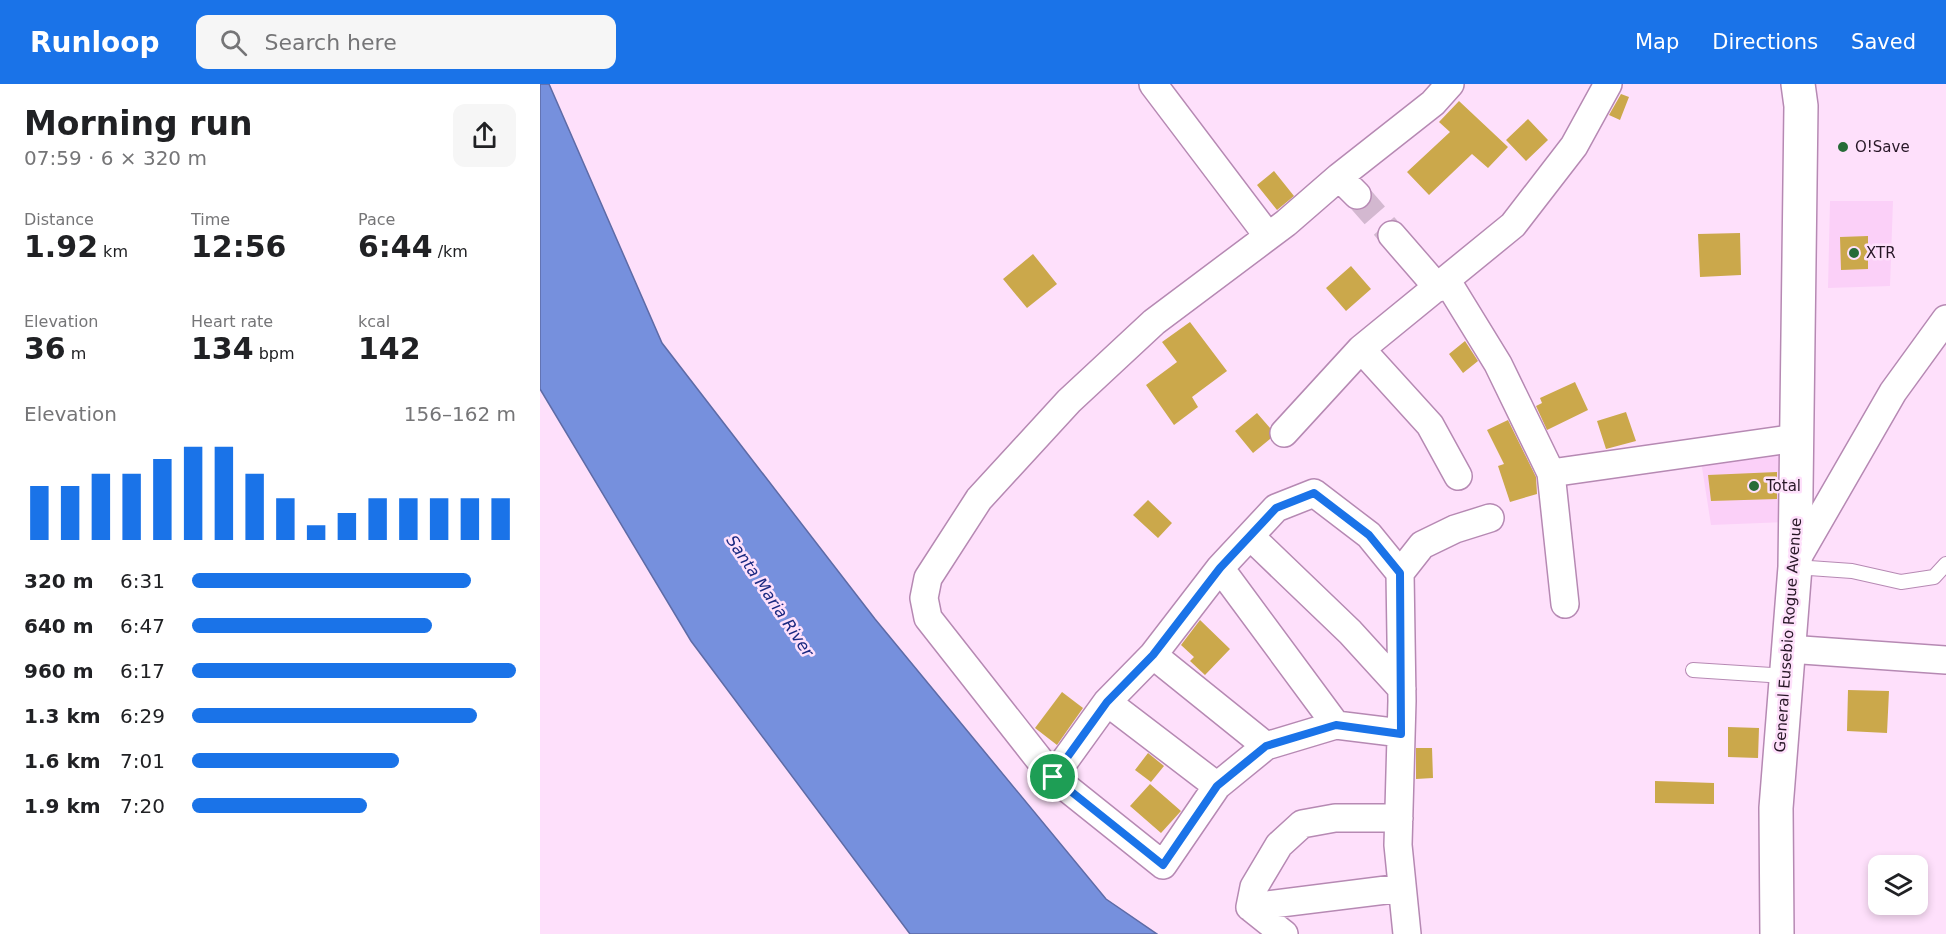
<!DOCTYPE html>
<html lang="en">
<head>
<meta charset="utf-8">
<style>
  body { margin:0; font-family:"DejaVu Sans",sans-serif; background:#f6f6f6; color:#202124; height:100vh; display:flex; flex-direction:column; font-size:22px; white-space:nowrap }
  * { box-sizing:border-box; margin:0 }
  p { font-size:20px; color:#757577 }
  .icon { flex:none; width:33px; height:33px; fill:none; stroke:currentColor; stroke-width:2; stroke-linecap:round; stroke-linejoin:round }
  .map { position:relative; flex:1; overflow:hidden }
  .side { display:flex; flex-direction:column; background:#fff; width:540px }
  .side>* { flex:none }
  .fabs { position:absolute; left:1328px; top:771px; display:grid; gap:12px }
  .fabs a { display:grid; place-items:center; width:60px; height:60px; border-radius:12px; background:#fff; box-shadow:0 3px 9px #0003; font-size:30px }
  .pin { position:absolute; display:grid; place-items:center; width:51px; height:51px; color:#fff; margin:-26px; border:3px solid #fff; border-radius:50%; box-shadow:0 2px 6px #0007 }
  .round { display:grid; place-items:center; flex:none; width:63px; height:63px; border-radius:12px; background:#f6f6f6 }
  .headline { display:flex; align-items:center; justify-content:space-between; height:102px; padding:0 24px }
  h1 { font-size:33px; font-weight:700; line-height:45px }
  .figures { display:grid; grid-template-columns:repeat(3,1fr); gap:9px; height:102px; padding:6px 24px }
  .figures div { display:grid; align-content:center }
  .figures b { font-size:30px; font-weight:700 }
  .figures small { font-size:16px; font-weight:400 }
  .figures p { font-size:16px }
  .chart { height:168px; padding:12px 24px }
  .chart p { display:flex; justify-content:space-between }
  .chart svg { width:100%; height:108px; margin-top:6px; stroke:#1a73e8; stroke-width:6 }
  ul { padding:0 24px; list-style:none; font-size:20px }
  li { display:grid; grid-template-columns:96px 72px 1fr; align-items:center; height:45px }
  li i { height:15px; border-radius:8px; background:#1a73e8 }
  header { display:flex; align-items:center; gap:36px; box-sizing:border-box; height:84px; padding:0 30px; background:#1a73e8; color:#fff }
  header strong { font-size:28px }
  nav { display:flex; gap:33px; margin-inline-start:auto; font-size:21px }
  .search { width:420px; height:54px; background:#f6f6f6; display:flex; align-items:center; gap:15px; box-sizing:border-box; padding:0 21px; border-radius:12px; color:#757577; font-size:22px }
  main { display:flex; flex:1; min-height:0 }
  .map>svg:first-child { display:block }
  .built { fill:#fbd0f8 }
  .water { fill:#7690dd; stroke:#5e6ba6; stroke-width:1.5 }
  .building { fill:#cba84b }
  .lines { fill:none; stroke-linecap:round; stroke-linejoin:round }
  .street-tunnel { stroke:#d3b8d0; stroke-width:27; stroke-dasharray:27 14; stroke-linecap:butt }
  .lane-casing { stroke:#b689b3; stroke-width:16 }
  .street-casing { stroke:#b689b3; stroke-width:30 }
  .secondary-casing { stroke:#b689b3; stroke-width:36 }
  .lane { stroke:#fff; stroke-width:14 }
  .street { stroke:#fff; stroke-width:27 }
  .secondary { stroke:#fff; stroke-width:33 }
  .route-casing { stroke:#fff; stroke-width:12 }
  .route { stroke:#1a73e8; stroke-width:8 }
  .poi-dot { fill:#266b37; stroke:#fee0fb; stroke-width:2 }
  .labels { text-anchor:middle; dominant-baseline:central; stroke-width:5; stroke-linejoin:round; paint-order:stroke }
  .poi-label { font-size:15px; fill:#271626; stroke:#fee0fb; text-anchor:start }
  .street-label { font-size:15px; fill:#271626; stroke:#fee0fb }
  .water-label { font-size:16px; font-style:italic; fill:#1a2981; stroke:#fee0fb }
</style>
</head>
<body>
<header>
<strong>Runloop</strong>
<div class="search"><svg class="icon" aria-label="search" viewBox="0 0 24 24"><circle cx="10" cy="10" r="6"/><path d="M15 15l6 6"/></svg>Search here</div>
<nav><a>Map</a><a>Directions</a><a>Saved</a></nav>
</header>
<main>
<section class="side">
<div class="headline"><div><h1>Morning run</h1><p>07:59 · 6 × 320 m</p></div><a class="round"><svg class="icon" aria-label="share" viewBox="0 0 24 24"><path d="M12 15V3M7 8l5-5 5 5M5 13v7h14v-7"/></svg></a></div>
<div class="figures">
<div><p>Distance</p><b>1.92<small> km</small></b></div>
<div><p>Time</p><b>12:56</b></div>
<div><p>Pace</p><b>6:44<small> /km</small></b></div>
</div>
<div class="figures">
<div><p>Elevation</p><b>36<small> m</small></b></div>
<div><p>Heart rate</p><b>134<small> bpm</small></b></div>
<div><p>kcal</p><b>142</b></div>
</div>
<div class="chart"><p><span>Elevation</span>156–162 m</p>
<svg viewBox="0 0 160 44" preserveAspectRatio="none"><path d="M5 44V22M15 44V22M25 44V17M35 44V17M45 44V11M55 44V6M65 44V6M75 44V17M85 44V27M95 44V38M105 44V33M115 44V27M125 44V27M135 44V27M145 44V27M155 44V27"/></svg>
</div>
<ul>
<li><b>320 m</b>6:31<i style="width:86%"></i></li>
<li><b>640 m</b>6:47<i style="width:74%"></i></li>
<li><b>960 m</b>6:17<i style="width:100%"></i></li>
<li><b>1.3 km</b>6:29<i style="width:88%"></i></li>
<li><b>1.6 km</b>7:01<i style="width:64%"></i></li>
<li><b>1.9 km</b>7:20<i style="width:54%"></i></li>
</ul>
</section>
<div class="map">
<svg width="1406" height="850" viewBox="0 0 1406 850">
  <rect width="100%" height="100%" fill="#fee0fb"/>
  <path class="built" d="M1290 117H1353L1350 202 1288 204Z
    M1247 365 1245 438 1171 441 1161 377Z"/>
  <path class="water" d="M0 0H9L122 259 335 535 566 815 617 850H370L151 557 0 305Z"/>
  <path class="building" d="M1081 10 1089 13 1080 36 1069 31Z
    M919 17 968 63 948 84 932 70 889 111 867 88 910 48 899 38Z
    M988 35 1008 56 986 77 966 56Z
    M734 87 754 112 737 126 717 101Z
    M1200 149 1201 191 1160 193 1158 150Z
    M1328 152V185L1301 186 1300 153Z
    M493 170 517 200 487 224 463 195Z
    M811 182 831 205 806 227 786 204Z
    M650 238 687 287 652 313 658 323 634 341 606 301 637 278 622 258Z
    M925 257 938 277 923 289 909 270Z
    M1035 298 1048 326 1007 346 996 322 1002 319 1000 314Z
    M1086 328 1096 357 1066 365 1057 337Z
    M717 329 730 344V355L713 369 695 347Z
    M968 336 996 393 997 410 970 418 958 382 964 380 947 346Z
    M1237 388V415L1171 417 1168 391Z
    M608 416 632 439 618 454 593 431Z
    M660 536 690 565 665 591 650 577 654 573 641 561Z
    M1308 606 1349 607 1347 649 1307 647Z
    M522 608 543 624 517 661 495 644Z
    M1188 643 1219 644 1218 674 1188 673Z
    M876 664H892L893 694 876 695Z
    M608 669 624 682 611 698 595 686Z
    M1115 697 1174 699V720L1115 719Z
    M610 700 641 727 621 749 590 722Z"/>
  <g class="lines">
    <path class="street-tunnel" d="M817 111 852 151"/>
    <defs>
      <path id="lane" d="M1255 483 1312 487 1361 498 1394 493 1406 480
        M1153 586 1246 592"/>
      <path id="street" d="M613 0 728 152
        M799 93 817 111
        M852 151 898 204
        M907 197 958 280 1011 389 1257 354
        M821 265 890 341 918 392
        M744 349 821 265 973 141 1034 62 1068 0
        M1011 389 1025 520
        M710 452 810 548 862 605
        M1255 478 1353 308 1406 235
        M680 484 796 641 726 662 677 702 623 781 513 693 567 618 613 571 680 484 736 424 774 409 829 451 860 489 862 617 858 761 867 850
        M860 489 882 461 915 445 950 434
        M1248 565 1406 576
        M613 571 726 662
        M567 618 677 702
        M796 641 861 649
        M513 693 388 534 384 514 388 494 439 415 529 317 614 238 746 139 799 93 893 19 910 0
        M710 823 862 804
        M744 850 710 823 714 803 739 761 762 740 795 734H859"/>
      <path id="secondary" d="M1237 850 1236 724 1255 483 1261 22 1258 0"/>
    </defs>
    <use href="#lane" class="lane-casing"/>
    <use href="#street" class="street-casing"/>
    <use href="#secondary" class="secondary-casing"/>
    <use href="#lane" class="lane"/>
    <use href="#street" class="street"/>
    <use href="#secondary" class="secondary"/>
  </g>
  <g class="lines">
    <defs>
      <path id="route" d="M774 409 829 451 860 489 861 650 796 641 726 662 677 702 623 781 513 693 567 618 613 571 680 484 736 424Z"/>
    </defs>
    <use href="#route" class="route-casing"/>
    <use href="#route" class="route"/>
  </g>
  <g class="poi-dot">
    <circle cx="1303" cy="63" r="6"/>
    <circle cx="1314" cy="169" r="6"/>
    <circle cx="1214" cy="402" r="6"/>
  </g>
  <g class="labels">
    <g class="poi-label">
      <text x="1315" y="63">O!Save</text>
      <text x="1326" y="169">XTR</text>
      <text x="1226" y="402">Total</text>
    </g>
    <g class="street-label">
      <text transform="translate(1248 551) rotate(-86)">General Eusebio Rogue Avenue</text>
    </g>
    <g class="water-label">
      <text transform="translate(230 512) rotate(56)">Santa Maria River</text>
    </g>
  </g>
</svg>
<div class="fabs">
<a><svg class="icon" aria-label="layers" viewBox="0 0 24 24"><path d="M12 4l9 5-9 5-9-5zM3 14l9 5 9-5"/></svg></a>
</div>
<div class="pin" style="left:513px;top:693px;background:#1e9e55"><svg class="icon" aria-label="arrive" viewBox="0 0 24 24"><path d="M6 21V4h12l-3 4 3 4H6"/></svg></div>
</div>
</main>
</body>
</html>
